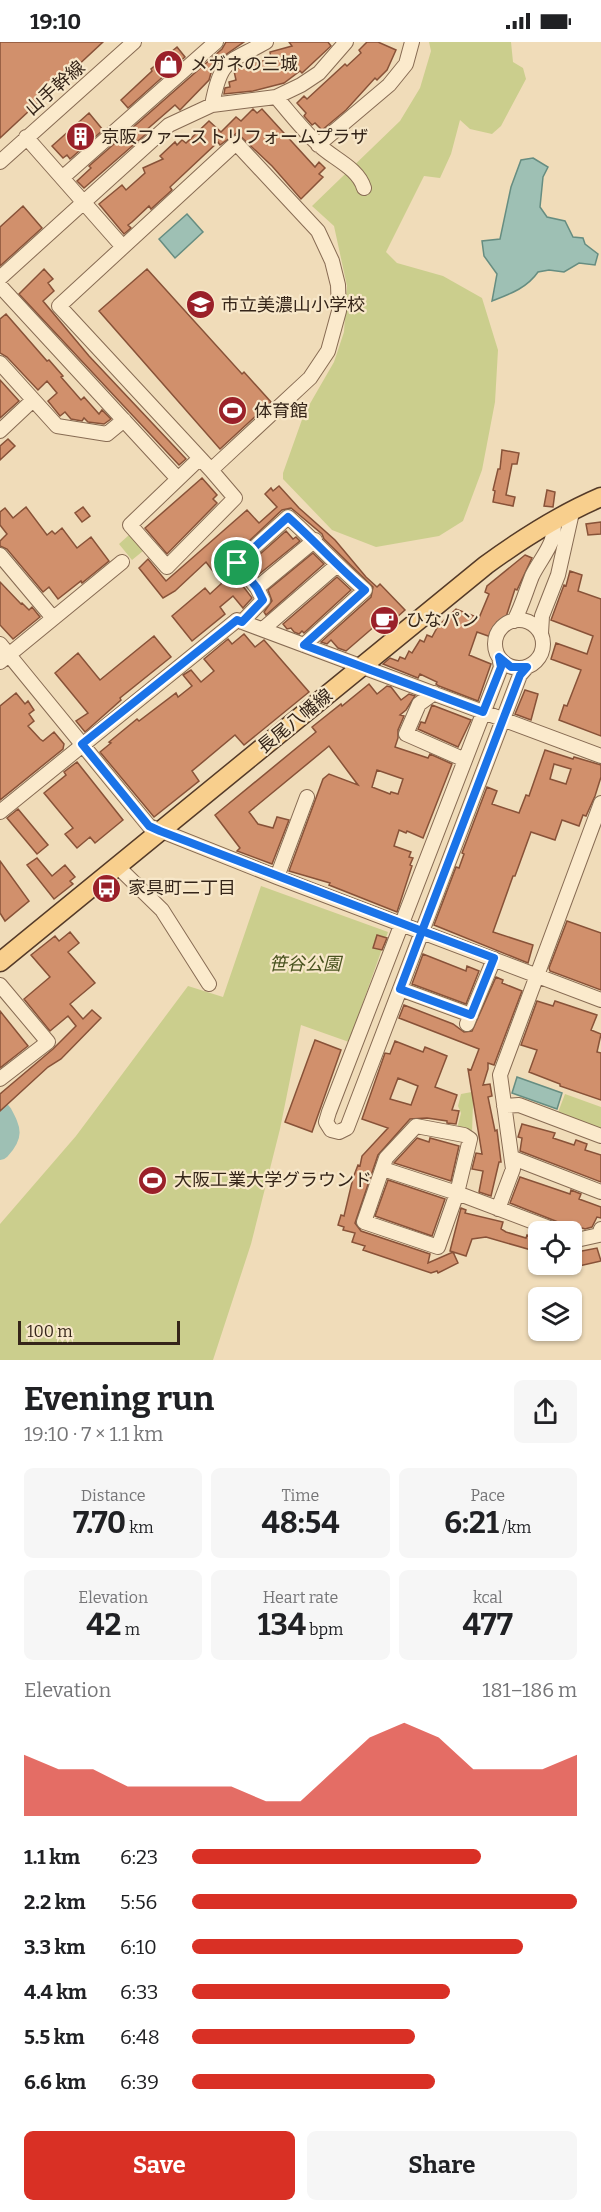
<!DOCTYPE html>
<html lang="en">
<head>
<meta charset="utf-8">
<style>
  body { margin:0; font-family:Bitter,"Noto Sans JP",serif; background:#f6f6f6; color:#202124; height:100vh; display:flex; flex-direction:column; font-size:22px; white-space:nowrap }
  * { box-sizing:border-box; margin:0 }
  p { font-size:20px; color:#757577 }
  .icon { flex:none; width:33px; height:33px; fill:none; stroke:currentColor; stroke-width:2; stroke-linecap:round; stroke-linejoin:round }
  .map { position:relative; height:1318px; overflow:hidden }
  .side { display:flex; flex-direction:column; background:#fff; flex:1 }
  .side>* { flex:none }
  .buttons { position:absolute; left:528px; top:1179px; display:grid; gap:12px }
  .buttons a { display:grid; place-items:center; width:54px; height:54px; border-radius:9px; background:#fff; box-shadow:0 2px 4px #0004; font-size:30px }
  .scale { position:absolute; left:18px; bottom:15px; width:162px; box-sizing:border-box; padding-left:6px; border:3px solid #352519; border-top:0; font-size:16px; line-height:21px; white-space:nowrap; color:#352519; -webkit-text-stroke:4px #f7e7c9; paint-order:stroke }
  .pin { position:absolute; display:grid; place-items:center; width:51px; height:51px; color:#fff; margin:-26px; border:3px solid #fff; border-radius:50%; box-shadow:0 2px 6px #0007 }
  .round { display:grid; place-items:center; flex:none; width:63px; height:63px; border-radius:9px; background:#f6f6f6 }
  .headline { display:flex; align-items:center; justify-content:space-between; height:102px; padding:0 24px }
  h1 { font-size:33px; font-weight:700; line-height:45px }
  .figures { display:grid; grid-template-columns:repeat(3,1fr); gap:9px; height:102px; padding:6px 24px }
  .figures div { display:grid; align-content:center; border-radius:9px; background:#f6f6f6; text-align:center }
  .figures b { font-size:30px; font-weight:700 }
  .figures small { font-size:16px; font-weight:400 }
  .figures p { font-size:16px }
  .chart { height:168px; padding:12px 24px }
  .chart p { display:flex; justify-content:space-between }
  .chart svg { width:100%; height:108px; margin-top:6px; fill:#d93025; opacity:.7 }
  .button { display:flex; gap:12px; margin-top:auto; padding:12px 24px }
  .button a { flex:1; height:69px; border-radius:9px; background:#d93025; color:#fff; font-size:24px; font-weight:700; line-height:69px; text-align:center }
  .button a+a { background:#f6f6f6; color:#202124 }
  ul { padding:0 24px; list-style:none; font-size:20px }
  li { display:grid; grid-template-columns:96px 72px 1fr; align-items:center; height:45px }
  li i { height:15px; border-radius:8px; background:#d93025 }
  .status { display:flex; justify-content:space-between; align-items:center; height:42px; padding:0 30px; background:#fff; direction:ltr }
  .status svg { height:16px; fill:currentColor }
  .map>svg:first-child { display:block }
  .green { fill:#cbce8d }
  .water { fill:#9ec0b4; stroke:#668d81; stroke-width:1.5 }
  .lines { fill:none; stroke-linecap:round; stroke-linejoin:round }
  .river { stroke:#9ec0b4; stroke-width:20 }
  .building { fill:#d1906c; stroke:#885238; stroke-width:1.5; fill-rule:evenodd }
  .minor-casing { stroke:#876b53; stroke-width:16 }
  .major-casing { stroke:#543a28; stroke-width:21 }
  .minor { stroke:#fbeacc; stroke-width:14 }
  .major { stroke:#f8cf8d; stroke-width:18 }
  .route-casing { stroke:#fff; stroke-width:12 }
  .route { stroke:#1a73e8; stroke-width:8 }
  .labels { text-anchor:middle; dominant-baseline:central; stroke-width:4.5; stroke-linejoin:round; paint-order:stroke }
  .poi-label { font-size:18px; fill:#352519; stroke:#f7e7c9; text-anchor:start }
  .street-label { font-size:18px; fill:#352519; stroke:#f7e7c9 }
  .park-label { font-size:18px; font-style:italic; fill:#49531f; stroke:#f7e7c9 }
</style>
</head>
<body>
<div class="status"><b>19:10</b><svg viewBox="0 0 49 12"><path d="M0 12V9h3v3zM5 12V6h3v6zM10 12V3h3v9zM15 12V0h3v12zM26 1h20v11H26zM47 4h2v5h-2z"/></svg></div>
<div class="map">
<svg width="601" height="1318" viewBox="0 0 601 1318">
  <rect width="100%" height="100%" fill="#f0dcb9"/>
  <path class="green" d="M429 0H511L513 20 523 26 526 37 501 84 492 92 470 87 460 78 451 112 440 136 424 134 386 210 397 221 443 234 482 256 498 308 495 360 482 428 463 479 439 494 376 505 332 488 283 437V431L304 372 334 320 344 290 347 244 334 184 312 164 400 79 420 46 431 9Z
    M129 493 143 509 132 518 119 502Z
    M261 844 388 890 349 1000 301 983 280 1087 251 1202 213 1318H0V1182L76 1094 188 944 223 955Z
    M477 1049 473 1061 472 1091 457 1087 461 1071 458 1064 461 1052Z
    M565 1052 601 1065V1089L557 1073Z"/>
  <path class="water" d="M533 116 548 125 543 135 540 165 547 175 565 179 573 195 583 196 585 202 598 212 595 223 579 221 564 230 549 228 538 230C527 246 510 252 492 259L497 232 484 214 482 199 500 197 511 145 521 118Z
    M187 172 203 190 175 216 159 197Z
    M517 1035 562 1051 557 1067 512 1051Z"/>
  <g class="lines">
    <path class="river" d="M0 1108C14 1093 11 1088 2 1071"/>
  </g>
  <path class="building" d="M0 0H103L0 96Z
    M226 0H244L221 16 210 29 211 31 209 38 180 68 175 63 144 90 146 92 84 146 77 139 91 126 89 124 222 7Z
    M289 0H328L331 4 302 31 300 29 284 41 253 49 224 52 225 46 230 45 229 40 236 38 234 29 241 24 271 17 270 10 292 4Z
    M367 0H378L396 8 387 28 377 38 375 36 346 68 322 88 315 81 312 83 304 74 306 71 297 61 304 54 307 57 345 22 347 24 361 11 359 8Z
    M177 5 185 15 128 66 121 58 152 29 151 27Z
    M253 67 257 71 262 67 315 125 319 120 325 126 319 132 323 135 301 157 272 124 237 91 220 103 218 100 170 145 172 148 151 167 149 164 132 180 128 183 131 186 124 192 99 162 122 143 126 148 145 131 143 126 163 117 160 114 175 100 177 103 182 98 186 101 209 79 221 90 236 75 241 79Z
    M89 71 103 88 70 117 67 113 63 116 52 104Z
    M23 164 42 186 0 224V185Z
    M44 227 53 237 48 241 54 249 43 259 89 314 186 417 179 423 19 252Z
    M147 227 242 332 244 330 271 360 220 407 99 269Z
    M6 272 47 319 49 318 63 334 61 335 81 358 84 355 99 372 102 368 111 377 104 382 88 380 84 376 82 379 71 377 65 370 60 374 48 359 57 351 47 339 38 348 7 315 0 311V277Z
    M0 338 19 359 0 376Z
    M8 397 15 404 0 418V404Z
    M502 408 519 411 517 422H512L506 453 515 455 513 464 493 460 495 449 493 448 498 427H500Z
    M202 436 217 453 213 457 217 461 167 512 145 486Z
    M279 444 299 466 335 498 366 535 377 545 380 542 405 568 395 577 390 571 346 609 338 606 331 598 327 602 321 600 371 555 373 545 324 497 322 492 291 466 282 468 229 518 230 527 252 556 243 566 233 554 220 565 225 572 192 599 172 574 205 546 210 552 222 541 206 520 175 549 163 556 139 526 148 517 166 539 247 468 259 481 277 465 265 452 271 446 273 449Z
    M547 448 555 450 553 465 544 464Z
    M26 465 47 493 52 489 55 492 62 486 77 506 91 495 109 519 82 541 81 539 58 557 49 545 43 550 7 507 0 504V499L7 492 0 483V470L5 466 13 476Z
    M83 465 90 474 82 480 75 471Z
    M601 480V492L588 493 586 482Z
    M286 489 293 497 296 495 300 499 258 533 249 522Z
    M313 511 324 522 266 573 264 570 272 559 268 548Z
    M525 513 532 516 517 548 515 547 505 578 501 581 497 580 491 595 477 590 469 613 491 622 478 659 439 644 436 642 437 640 420 632 418 636 383 622 390 616 398 619 400 615 405 617 409 609 412 611 420 598 424 600 427 593 432 595 438 584 456 567 479 576 489 552 485 550 487 544Z
    M570 529 582 533 578 549 601 557V694L559 678 564 663 567 664 581 628 551 617 556 601 587 612 593 594 551 578 564 543 566 544Z
    M337 535 351 548 304 591 302 589 299 592 294 590 291 586 287 587 283 582Z
    M0 540 21 562 22 561 29 568 32 565 40 575 13 597 0 583Z
    M244 592 255 605 264 598 309 650 244 703 235 693 192 729 199 739 154 775 100 710 111 701 109 700 137 677 139 679 176 651 178 655 192 644 183 633 191 628 201 640 214 629 204 617 228 597 232 602Z
    M154 594 171 615 120 656 121 658 85 690 76 679 88 671 55 631 78 611 100 638Z
    M369 642 377 652 387 644 391 645 401 658 409 652 415 654 406 668 400 673 404 674 398 688V696L395 705 428 716 430 712 452 722 423 796 407 789 406 791 399 788 394 804 411 810 409 815 413 816 410 823 412 824 397 870 329 843 330 841 289 829 323 737 329 732 358 743 329 704 249 770 258 782 273 786 277 775 289 778 272 822 237 809 240 806 215 773 316 690 312 685 341 662 342 664ZM377 728 403 737 398 752 391 750 390 752 372 745Z
    M525 648 538 652 531 678 515 672Z
    M16 651 25 662 28 659 34 668 29 672 34 679 28 684 40 697 43 699 54 690 64 702 63 707 0 758V664Z
    M432 663 471 678 458 705 418 687 421 680 425 681Z
    M545 708 573 717 574 715 601 723V735L595 754 586 774 583 773 579 784 562 778 555 798 531 790 515 834H513L493 890 533 903 528 921 434 883 456 825 459 826 464 812 462 811 487 745 497 749 492 762 519 771 526 753 529 754ZM554 722 571 727 566 742 550 737Z
    M77 720 123 778 95 801 90 795 77 806 65 792 73 786 44 751 66 733 64 730Z
    M18 767 48 803 37 812 7 776Z
    M37 816 52 834 65 823 75 835 70 839 73 842 54 857 27 823Z
    M0 819 29 859 5 879 0 871Z
    M567 879 601 891V948L550 929 549 926Z
    M70 890 79 901 68 910 95 941 70 962 83 977 92 968 101 976 61 1017 48 1025 0 1069V1052L53 1007 76 984 68 974 50 989 24 957 50 935 31 913 55 894 59 899Z
    M377 893 387 896 382 908 373 906Z
    M423 912 466 929 467 924 479 929 466 962 412 942Z
    M496 935 503 938 502 941 522 949 494 1023 488 1021V1027L483 1043 490 1042 492 1054 488 1055 495 1089 497 1088 501 1120H499L491 1154 479 1150 483 1129 472 1127 476 1111 482 1112 468 1027 471 1028 479 1007 399 976 404 963 453 982 464 990 472 989Z
    M537 959 553 964 555 959 597 973 591 988 601 992 597 1010 601 1011V1058L560 1044V1042L529 1030 537 1008 521 1003Z
    M0 969 28 1004 0 1026Z
    M315 998 341 1008 312 1090 285 1080Z
    M395 999 423 1010 425 1005 447 1014 435 1045 457 1053 452 1068 459 1069 456 1082 447 1081V1079L427 1076 410 1077 378 1113 355 1181 361 1189 430 1212 428 1221 453 1210 458 1221 438 1231 437 1229 431 1231 363 1208 365 1204 352 1200 355 1191 343 1188 344 1185 338 1183 341 1173 344 1174 353 1136 358 1123 360 1124 362 1114 388 1086 362 1077 385 1011 390 1012ZM398 1036 418 1044 411 1063 390 1057Z
    M522 1082 555 1091 553 1096 574 1103 576 1098 587 1102 585 1108 601 1113V1140L520 1109 522 1096 518 1095Z
    M417 1096 429 1100 430 1096 459 1104 451 1139 394 1121Z
    M520 1135 570 1152 571 1148 581 1152 579 1157 601 1165V1176L597 1175 592 1185 585 1187 570 1182 569 1186 563 1182 510 1161Z
    M388 1138 445 1157 432 1194 375 1174Z
    M461 1166 466 1168 465 1171 503 1180 501 1187 506 1190 526 1196 527 1193 538 1197V1210L486 1195 472 1197 466 1214 450 1209Z
    M572 1206 582 1209 597 1206 601 1219 579 1224 572 1222Z"/>
  <g class="lines">
    <defs>
      <path id="minor" d="M276 55C289 70 302 87 317 101 331 116 358 125 364 146
        M212 63C221 16 227 22 266 0
        M26 95 123 205
        M318 103 389 43 406 22 412 0
        M0 120 134 0
        M62 136 216 0
        M0 236 169 83 212 63 276 55 301 43 319 31 346 0
        M0 244 178 437
        M0 321 57 384 107 392 124 378
        M0 389 33 358
        M200 416 130 483 167 525 235 456 211 428 59 264 236 101 318 189 332 219 338 243 339 269 328 309 310 336 211 428
        M0 513 53 576
        M257 546 315 498
        M495 602a24 24 0 1 1 48 0a24 24 0 1 1-48 0Z
        M514 579C522 564 526 549 532 534 541 515 558 500 553 478
        M242 580 263 558 257 546 237 521 288 475C315 499 338 525 365 548L304 603
        M263 587 336 524
        M541 591 542 574 558 533 571 475V468
        M0 602 149 784 277 835 601 958
        M499 615 501 625 329 1070 326 1080 331 1088 339 1090 347 1086 520 633 527 625
        M0 620 122 520
        M434 651 419 662 406 692 465 718
        M0 770 237 578 601 714
        M118 825 162 868 209 942
        M277 835 307 755
        M0 943 48 1000 0 1037
        M400 947 471 973
        M467 982 494 917
        M504 1064 519 1063 601 1094
        M416 1084 464 1093 470 1097 457 1151 438 1205 364 1180 386 1116Z
        M513 1116 601 1150
        M383 1127 457 1151 560 1190
        M498 1167 513 1127 500 1033 601 761
        M572 1194 581 1197 599 1193 601 1187"/>
      <path id="major" d="M0 920 486 523C523 496 559 473 601 455"/>
    </defs>
    <use href="#minor" class="minor-casing"/>
    <use href="#major" class="major-casing"/>
    <use href="#minor" class="minor"/>
    <use href="#major" class="major"/>
  </g>
  <g class="lines">
    <defs>
      <path id="route" d="M237 521 257 546 263 558 242 580 237 578 82 702 149 784 160 789 422 889 400 947 471 973 494 916 422 889 520 633 527 625H511L499 615 501 625 483 670 304 603 365 548C338 525 315 499 288 475L237 521"/>
    </defs>
    <use href="#route" class="route-casing"/>
    <use href="#route" class="route"/>
  </g>
  <defs>
    <symbol id="shop-disc" viewBox="-11 -11 22 22"><circle r="9.5" fill="#9a2029" stroke="#f7e7c9"/><path d="M-5-2.5h2.3a2.7 3.5 0 0 1 5.4 0H5L5.5 6h-11ZM-1.5-2.5h3a1.5 2.3 0 0 0-3 0Z" fill="#fff"/></symbol>
    <symbol id="building-disc" viewBox="-11 -11 22 22"><circle r="9.5" fill="#9a2029" stroke="#f7e7c9"/><path d="M-4-6H4V6H1V3H-1V6H-4ZM-2.5-4.3h1.7v1.8h-1.7ZM.8-4.3h1.7v1.8H.8ZM-2.5-1h1.7V.8h-1.7ZM.8-1h1.7V.8H.8Z" fill="#fff"/></symbol>
    <symbol id="school-disc" viewBox="-11 -11 22 22"><circle r="9.5" fill="#9a2029" stroke="#f7e7c9"/><path d="M0-5L7-2L0 1L-7-2ZM-4 1L0 2.5L4 1V4Q0 6-4 4Z" fill="#fff"/></symbol>
    <symbol id="stadium-disc" viewBox="-11 -11 22 22"><circle r="9.5" fill="#9a2029" stroke="#f7e7c9"/><path d="M0-5a6.5 5 0 1 0 0 10a6.5 5 0 1 0 0-10ZM-3.5-1.8h7v3.6h-7Z" fill="#fff"/></symbol>
    <symbol id="cafe-disc" viewBox="-11 -11 22 22"><circle r="9.5" fill="#9a2029" stroke="#f7e7c9"/><path d="M-5.5-4.5H6V0H3Q3 3.5 0 3.5H-2.5Q-5.5 3.5-5.5 0ZM3-3.2v2h1.7v-2ZM-6 4.5H4V6H-6Z" fill="#fff"/></symbol>
    <symbol id="bus-disc" viewBox="-11 -11 22 22"><circle r="9.5" fill="#9a2029" stroke="#f7e7c9"/><path d="M-5-6H5V4H4V6H2V4H-2V6H-4V4H-5ZM-3.5-4V0h7V-4ZM-3.5 1.2v1.5H-2V1.2ZM2 1.2v1.5H3.5V1.2Z" fill="#fff"/></symbol>
  </defs>
  <g fill-rule="evenodd">
    <use href="#shop-disc" x="152" y="6" width="33" height="33"/>
    <use href="#building-disc" x="64" y="78" width="33" height="33"/>
    <use href="#school-disc" x="184" y="246" width="33" height="33"/>
    <use href="#stadium-disc" x="216" y="352" width="33" height="33"/>
    <use href="#cafe-disc" x="368" y="562" width="33" height="33"/>
    <use href="#bus-disc" x="90" y="830" width="33" height="33"/>
    <use href="#stadium-disc" x="136" y="1122" width="33" height="33"/>
  </g>
  <g class="labels">
    <g class="poi-label">
      <text x="190" y="22">メガネの三城</text>
      <text x="101" y="95">京阪ファーストリフォームプラザ</text>
      <text x="221" y="263">市立美濃山小学校</text>
      <text x="254" y="369">体育館</text>
      <text x="406" y="578">ひなパン</text>
      <text x="128" y="846">家具町二丁目</text>
      <text x="174" y="1138">大阪工業大学グラウンド</text>
    </g>
    <g class="street-label">
      <text transform="translate(55 46) rotate(-41)">山手幹線</text>
      <text transform="translate(295 679) rotate(-39)">長尾八幡線</text>
    </g>
    <g class="park-label">
      <text x="305" y="922">笹谷公園</text>
    </g>
  </g>
</svg>
<div class="buttons">
<a><svg class="icon" aria-label="locate" viewBox="0 0 24 24"><circle cx="12" cy="12" r="6"/><path d="M12 2v4M12 18v4M2 12h4M18 12h4"/></svg></a>
<a><svg class="icon" aria-label="layers" viewBox="0 0 24 24"><path d="M12 4l9 5-9 5-9-5zM3 14l9 5 9-5"/></svg></a>
</div>
<div class="scale">100 m</div>
<div class="pin" style="left:237px;top:521px;background:#1e9e55"><svg class="icon" aria-label="arrive" viewBox="0 0 24 24"><path d="M6 21V4h12l-3 4 3 4H6"/></svg></div>
</div>
<section class="side">
<div class="headline"><div><h1>Evening run</h1><p>19:10 · 7 × 1.1 km</p></div><a class="round"><svg class="icon" aria-label="share" viewBox="0 0 24 24"><path d="M12 15V3M7 8l5-5 5 5M5 13v7h14v-7"/></svg></a></div>
<div class="figures">
<div><p>Distance</p><b>7.70<small> km</small></b></div>
<div><p>Time</p><b>48:54</b></div>
<div><p>Pace</p><b>6:21<small> /km</small></b></div>
</div>
<div class="figures">
<div><p>Elevation</p><b>42<small> m</small></b></div>
<div><p>Heart rate</p><b>134<small> bpm</small></b></div>
<div><p>kcal</p><b>477</b></div>
</div>
<div class="chart"><p><span>Elevation</span>181–186 m</p>
<svg viewBox="0 0 160 44" preserveAspectRatio="none"><path d="M0 44V19L10 25L20 25L30 32L40 32L50 32L60 32L70 38L80 38L90 25L100 12L110 6L120 12L130 25L140 25L150 25L160 19V44z"/></svg>
</div>
<ul>
<li><b>1.1 km</b>6:23<i style="width:75%"></i></li>
<li><b>2.2 km</b>5:56<i style="width:100%"></i></li>
<li><b>3.3 km</b>6:10<i style="width:86%"></i></li>
<li><b>4.4 km</b>6:33<i style="width:67%"></i></li>
<li><b>5.5 km</b>6:48<i style="width:58%"></i></li>
<li><b>6.6 km</b>6:39<i style="width:63%"></i></li>
</ul>
<div class="button"><a>Save</a><a>Share</a></div>
</section>
</body>
</html>
